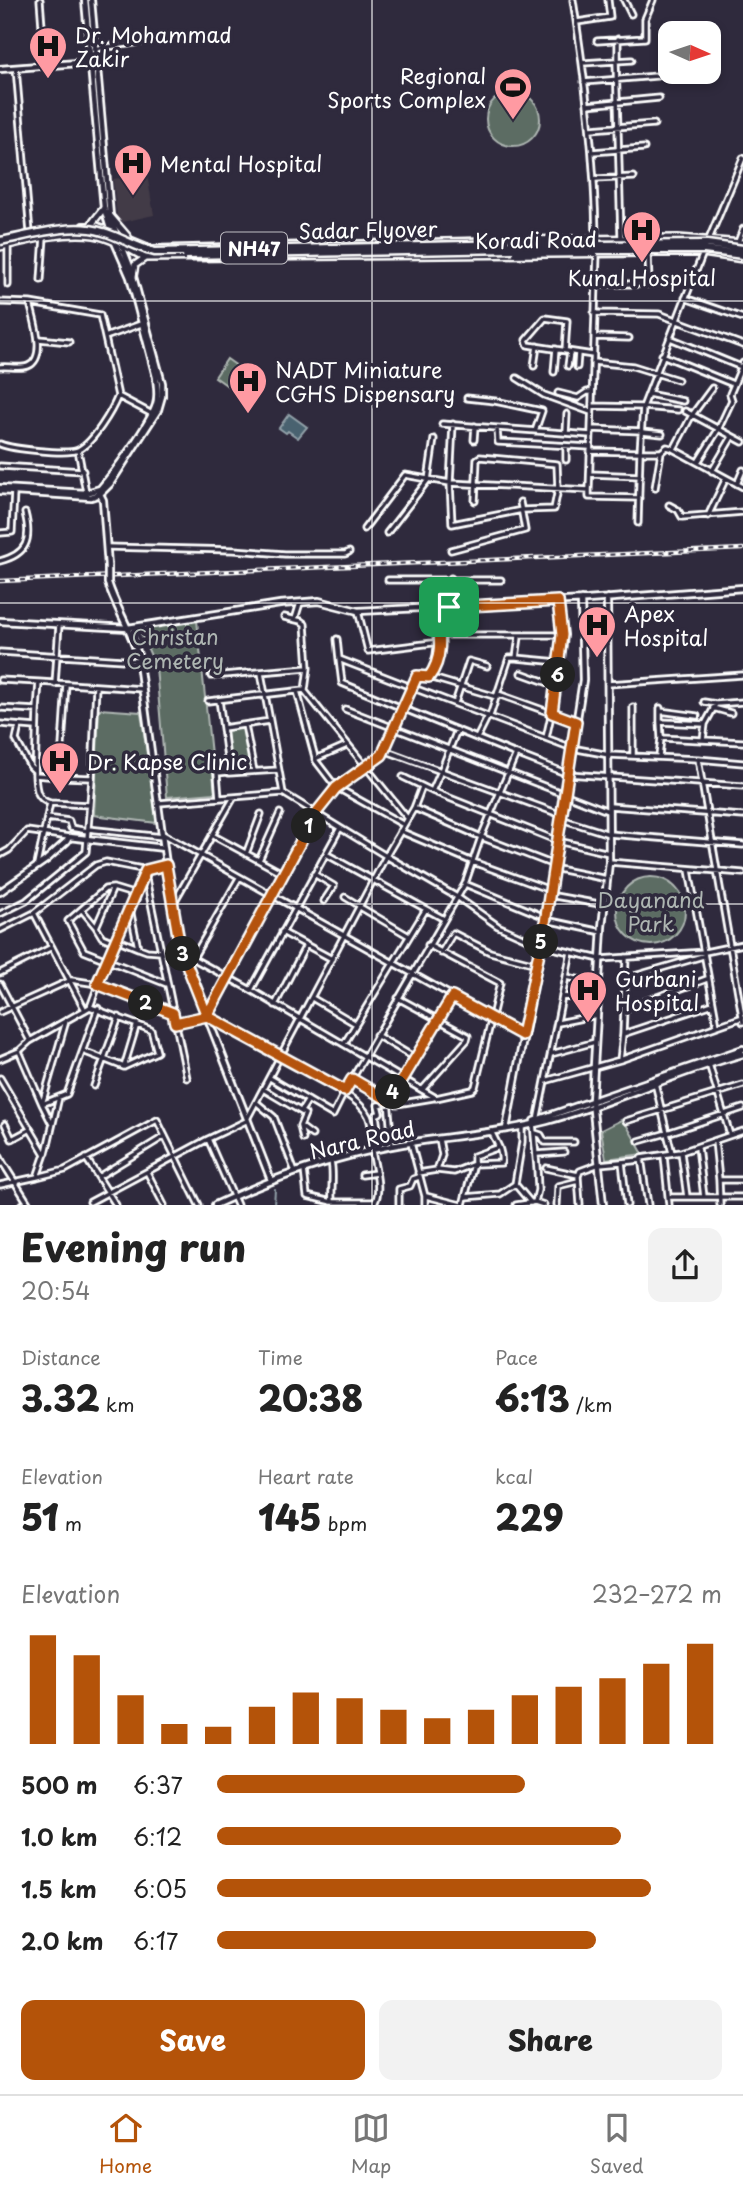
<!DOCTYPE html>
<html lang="en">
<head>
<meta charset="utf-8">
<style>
  body { margin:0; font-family:"Playpen Sans",sans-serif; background:#f2f2f2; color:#222; height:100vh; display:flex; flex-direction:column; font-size:26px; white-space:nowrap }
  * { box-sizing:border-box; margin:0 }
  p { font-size:23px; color:#767676 }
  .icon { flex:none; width:38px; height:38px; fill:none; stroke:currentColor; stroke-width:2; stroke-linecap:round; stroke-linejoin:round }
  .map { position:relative; height:1205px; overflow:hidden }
  .drawer { display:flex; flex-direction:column; background:#fff; flex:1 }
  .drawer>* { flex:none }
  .needle { width:46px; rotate:93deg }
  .buttons { position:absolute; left:658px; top:21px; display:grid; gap:14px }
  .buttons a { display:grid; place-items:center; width:63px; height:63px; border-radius:14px; background:#fff; box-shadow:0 4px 10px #0003; font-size:35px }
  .pin { position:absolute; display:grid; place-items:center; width:60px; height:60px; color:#fff; margin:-30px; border-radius:14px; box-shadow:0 4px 10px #0006 }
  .km { position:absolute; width:35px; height:35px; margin:-18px; border-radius:50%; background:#222; color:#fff; font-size:19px; line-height:35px; text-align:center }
  .round { display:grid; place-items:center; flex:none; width:74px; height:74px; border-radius:14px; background:#f2f2f2 }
  .headline { display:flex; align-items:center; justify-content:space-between; height:119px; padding:0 21px }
  h1 { font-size:38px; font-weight:800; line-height:52px }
  .stats { display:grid; grid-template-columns:repeat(3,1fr); gap:10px; height:119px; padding:7px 21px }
  .stats div { display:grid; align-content:center }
  .stats b { font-size:35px; font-weight:800 }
  .stats small { font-size:19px; font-weight:400 }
  .stats p { font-size:19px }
  .chart { height:196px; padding:14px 21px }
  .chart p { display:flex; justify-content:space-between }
  .chart svg { width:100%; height:126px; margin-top:7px; stroke:#b45309; stroke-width:6 }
  .button { display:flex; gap:14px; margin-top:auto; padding:14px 21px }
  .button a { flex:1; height:80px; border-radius:14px; background:#b45309; color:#fff; font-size:28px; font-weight:800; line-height:80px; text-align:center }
  .button a+a { background:#f2f2f2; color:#222 }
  ul { padding:0 21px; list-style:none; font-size:23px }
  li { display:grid; grid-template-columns:112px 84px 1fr; align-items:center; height:52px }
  li i { height:18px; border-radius:9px; background:#b45309 }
  .dock { display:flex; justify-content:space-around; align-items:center; height:98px; border-top:2px solid #e0e0e0; background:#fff; font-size:19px; color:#767676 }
  .dock a { display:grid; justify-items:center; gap:4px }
  .dock .selected { color:#b45309 }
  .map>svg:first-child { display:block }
  .built { fill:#423a46 }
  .green { fill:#5c6c64; stroke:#aeb6b2; stroke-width:2 }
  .water { fill:#496270; stroke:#92a1a9; stroke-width:2 }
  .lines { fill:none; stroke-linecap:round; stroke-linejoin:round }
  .stream { stroke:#92a1a9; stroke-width:2 }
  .minor-casing { stroke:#fff; stroke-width:9 }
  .tertiary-casing { stroke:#fff; stroke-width:10 }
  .secondary-casing { stroke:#fff; stroke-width:10 }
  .primary-casing { stroke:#fff; stroke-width:10 }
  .trunk-casing { stroke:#fff; stroke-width:11 }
  .minor { stroke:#2f2a3d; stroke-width:3.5 }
  .tertiary { stroke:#2f2a3d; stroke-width:4.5 }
  .secondary { stroke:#2f2a3d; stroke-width:4.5 }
  .primary { stroke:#2f2a3d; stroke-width:5 }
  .trunk { stroke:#2f2a3d; stroke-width:6 }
  .rail-casing { stroke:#fff; stroke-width:4.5 }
  .rail { stroke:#2f2a3d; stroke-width:2; stroke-dasharray:5; stroke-linecap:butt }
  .secondary-bridge-casing { stroke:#fff; stroke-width:10; stroke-linecap:butt }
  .trunk-bridge-casing { stroke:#fff; stroke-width:11; stroke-linecap:butt }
  .secondary-bridge { stroke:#2f2a3d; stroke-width:4.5 }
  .trunk-bridge { stroke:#2f2a3d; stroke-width:6 }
  .route-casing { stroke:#fff; stroke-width:14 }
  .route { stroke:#b45309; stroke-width:9 }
  .grid { fill:none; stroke:#fff; stroke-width:2; stroke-opacity:0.55 }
  .labels { text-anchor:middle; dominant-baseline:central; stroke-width:7; stroke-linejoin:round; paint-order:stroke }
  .shield { fill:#2f2a3d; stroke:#c1bfc5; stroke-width:2 }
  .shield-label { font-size:19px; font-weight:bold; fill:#fff }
  .poi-label { font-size:21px; fill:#fff; stroke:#2f2a3d; text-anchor:start }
  .street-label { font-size:21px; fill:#fff; stroke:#2f2a3d }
  .park-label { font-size:21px; fill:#aeb6b2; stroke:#2f2a3d }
</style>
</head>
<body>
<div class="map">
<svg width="743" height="1205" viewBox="0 0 743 1205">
  <rect width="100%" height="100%" fill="#2f2a3d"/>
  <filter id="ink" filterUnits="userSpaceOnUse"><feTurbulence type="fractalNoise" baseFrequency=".0143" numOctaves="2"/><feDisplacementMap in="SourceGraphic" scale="14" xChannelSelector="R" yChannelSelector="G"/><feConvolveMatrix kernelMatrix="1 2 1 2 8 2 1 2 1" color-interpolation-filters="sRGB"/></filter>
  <g filter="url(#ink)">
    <path class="built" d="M147 174 154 215 122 222 117 216 113 179Z"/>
    <path class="green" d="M486 119a27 27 0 1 1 54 0a27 27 0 1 1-54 0Z
      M227 359 244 371 232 389 215 377Z
      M197 620 215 793 167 797 156 667 139 629Z
      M99 709 141 712 157 823 94 815Z
      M244 727 252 769 231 772 227 730Z
      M617 911a34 34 0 1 1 68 0a34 34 0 1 1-68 0Z
      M623 1119 643 1154 606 1159 601 1130Z"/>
    <path class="water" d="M289 414 307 427 298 438 288 431 286 433 279 428Z"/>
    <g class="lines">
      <path class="stream" d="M274 1205 275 1189"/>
      <defs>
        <path id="minor" d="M40 0 45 66
          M573 0C585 79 595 158 596 238
          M624 0 631 14
          M577 22 610 17 608 0
          M618 39V61
          M597 41 645 38V19L653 0
          M94 49 153 40
          M616 61 621 237
          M582 63 632 60
          M16 68 30 233
          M584 82 657 76
          M587 105 659 98
          M591 129 654 124
          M592 152 644 148
          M595 179 634 177
          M709 239 743 158
          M738 242 743 229
          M8 245V285
          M41 280 44 237
          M596 284H649L648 253
          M685 298 743 318
          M0 302 30 303 100 315 118 396C112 411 93 443 78 450 67 455 12 449 0 444
          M594 313 659 314 743 345
          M105 337 141 324
          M594 337 629 338
          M670 338 741 367
          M39 339 69 342
          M565 351 567 321 545 318 526 340 528 345 593 355
          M662 355 733 384
          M593 362 633 366 678 380
          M534 366 537 346
          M568 366 570 352
          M0 367C8 366 21 369 28 366 48 358 33 317 30 303
          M577 367 578 353
          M554 372 556 349
          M517 378 544 395 591 412
          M558 393 578 398 587 392H592
          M648 394 683 401
          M118 396 152 414
          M467 398 495 401 542 411 535 431
          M592 406 643 407 678 410
          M685 411 743 442
          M442 424 591 435
          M453 424 450 483 452 524 522 510 554 509 558 489 557 464 480 457 477 459 475 501
          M497 429 498 442 590 447
          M591 429 642 431
          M642 432 662 434
          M566 433 567 414
          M474 440 475 426
          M674 449 692 415 712 388
          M78 450 86 492
          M590 451 640 452 643 407 703 253
          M566 460V446
          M698 462 718 430 732 400 730 394 743 363
          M0 466 83 471
          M712 471 732 437
          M590 474 640 476
          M737 484 743 470
          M655 488 661 452
          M589 490V497L639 498
          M669 505 678 510 682 517 743 512
          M708 516 726 478
          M638 523 640 452H661L667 447 671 448 743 487
          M364 529 405 475 450 483 589 490 597 253
          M0 533 12 532 14 492
          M387 533 428 480 434 439
          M107 547 234 550 285 554H345L349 552
          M451 550 525 530 520 502
          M0 561C27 554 32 540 25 513
          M388 580H501
          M436 607C439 631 445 656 429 677L417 676 411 687 572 748 609 755 698 759 743 1022
          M449 607 451 578
          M358 611 368 651 440 642
          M284 617 301 621 305 624 308 668 305 690
          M295 619 300 603
          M439 635H562
          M519 637 516 658 559 662
          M337 639 339 659
          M0 652 139 661
          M261 673 270 721
          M521 673 557 686
          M211 676 308 668
          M429 677 497 697
          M0 680 39 682
          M55 684 59 625
          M66 684 60 777 92 778 96 686
          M608 684 743 675
          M297 691 316 761 336 787 404 825
          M498 694 576 722
          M219 700 223 728 270 721 283 793
          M208 701 304 690 408 819
          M704 702 716 704
          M455 703 469 661 487 666
          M0 708 37 710 39 682 143 689
          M660 708V722
          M713 708 731 713
          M345 709 608 811
          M37 710 35 775 59 777
          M660 711 697 716
          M490 716 509 658H516
          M0 724 36 727
          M245 725 254 771
          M19 726 16 740 30 766 35 771
          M223 728 229 773 278 770
          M477 738 488 716
          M546 738C557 691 564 649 558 601
          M661 738 660 722 705 724
          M703 740 705 724 716 704 743 702
          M384 750 441 771 457 730
          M516 754 568 774 743 786
          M633 756V707
          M659 757 661 738 743 742
          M315 759 347 745
          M698 759 743 763
          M35 775C36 788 36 799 50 803
          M403 777 432 791 558 841 609 853
          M432 791 441 771 562 815
          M219 798 217 773 228 772
          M159 803 283 793 386 856 457 897 498 926 540 945 600 959 705 952 743 944
          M609 806 743 816
          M414 808 422 787
          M47 818 69 821 71 828 88 831
          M561 819 609 834 743 845
          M340 828 251 990 436 1098 472 1090 475 1087 500 983 428 945
          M88 829 163 837
          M400 831 473 862 550 890
          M163 834 522 1035
          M212 835 284 874
          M246 854 261 814
          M326 854 444 919
          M0 855 9 850 27 831 69 837
          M259 860 280 813
          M609 862 743 873
          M37 865 50 803 90 805
          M553 868 607 879
          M689 870 717 1025
          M145 874 187 1078
          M314 874 334 886 324 901
          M465 884 545 917
          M113 888 96 927 102 937 114 942
          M136 895 113 888 105 889 68 921 84 951 167 984
          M549 895 605 905
          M345 897 360 906
          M173 904 234 797
          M360 907 409 936
          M82 910 96 927
          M0 914 26 901 86 852 92 778
          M546 920 602 932
          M0 930 34 913
          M282 932 332 959
          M116 939 138 948 130 909
          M139 948 147 951 160 952
          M183 953 251 990
          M441 953 453 933 490 952 536 964
          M193 958 239 878
          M0 973 52 947
          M567 977 599 984
          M624 979 703 956
          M0 984 30 1041
          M562 996 597 1002
          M312 998 356 1024
          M398 998 468 1036 467 1040 422 1090
          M275 1005 306 945
          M624 1009 707 979
          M85 1010 34 913 96 865 106 862 147 870 166 865
          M0 1012 71 980 97 984 173 1013
          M207 1016 316 813 336 787 382 755 402 708 342 683 339 659 411 687 402 708 516 754 481 837 414 808 386 856 246 1121 208 1139 237 1205
          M175 1023 207 1016 345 1091 465 884 481 837 554 865
          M558 1023 597 1015
          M623 1034 713 1004
          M376 1035 415 1058
          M344 1044 426 909
          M19 1051 42 1104 66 1021
          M83 1051 124 1067 157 1052 151 1030 90 1007
          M551 1054 595 1042
          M0 1059 19 1051 30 1041 90 1007 107 961 147 870
          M620 1060 623 1034 626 957
          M709 1064 730 1135
          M124 1067 137 1024
          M0 1078 45 1154 37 1177 0 1185
          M270 1078 333 1115 345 1091
          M352 1079 388 1100
          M545 1081 620 1060 743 1017
          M655 1083 667 1133 743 1108
          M94 1086 119 1017
          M263 1089 305 1114 300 1126 312 1135
          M344 1093C371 1110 372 1119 373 1150
          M256 1102 274 1117 295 1172
          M397 1104 433 1098
          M301 1111 308 1100
          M537 1121 571 952
          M626 1121 743 1085
          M5 1124 12 1139 29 1130
          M52 1124 42 1104 67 1094 98 1008
          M300 1126 303 1139
          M491 1131C496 1142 503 1151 501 1163L474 1164V1156L499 1147
          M535 1133 541 1135 545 1142H574
          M639 1141 667 1133 672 1153
          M715 1141 719 1180
          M411 1143 425 1196V1205
          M392 1146 388 1100 403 1079 452 997
          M698 1147 704 1197
          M377 1149 378 1129 376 1115 380 1113 378 1105 387 1103
          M681 1152 687 1197
          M46 1153 59 1097
          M537 1154 564 1152
          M664 1156 669 1205
          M0 1157 3 1163 0 1164
          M86 1158 116 1205
          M331 1161C334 1175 331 1187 332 1202
          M622 1162 627 1205
          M3 1163 28 1203 21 1205
          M546 1168 578 1175
          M304 1170 307 1196 332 1202H375C382 1188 374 1166 372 1150
          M437 1170 442 1155 439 1139
          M147 1172 164 1205
          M418 1173 437 1170 454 1172 474 1164 465 1197
          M362 1175 376 1173
          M37 1177 65 1170 157 1120 199 1205
          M98 1177 165 1136
          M515 1184 531 1203
          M426 1196 461 1205
          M669 1197H743
          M90 1202 208 1139
          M535 1202 544 1205
          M399 1205V1189L410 1186 413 1179 419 1177
          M463 1205 465 1197 500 1194 515 1184 522 1142V1126
          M516 1205 535 1202 538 1190 537 1168 533 1123
          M557 1205 558 1186 578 1181
          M580 1205 578 1176 580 1171 599 1164 642 1160
          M648 1205 641 1158 681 1152 743 1131
          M720 1205 719 1180H743"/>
        <path id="tertiary" d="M0 69 91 62
          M0 621 128 628 280 604 319 601 358 611 587 600 743 588
          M0 892 46 860 67 841 69 837 164 848
          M506 1129 545 923 583 680 581 600
          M603 1205 592 1101 602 927 609 862 607 598"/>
        <path id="secondary" d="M85 0 104 208 111 232
          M91 0 110 216 117 235
          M0 488 86 493 100 489C114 473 150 424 156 405 159 396 157 387 156 377L130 277 114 240
          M0 491 91 497 100 494 110 484 158 410 162 396V383L131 269 122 246
          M99 492 103 500 108 566
          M108 583C116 608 131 630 138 655L168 879 180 947 271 1180
          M534 1121 743 1049
          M215 1205C271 1179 330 1158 391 1146 442 1136 497 1134 547 1121 614 1103 676 1072 743 1054"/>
        <path id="primary" d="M110 216 128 237
          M83 226H97L152 249 571 239 678 238 743 243
          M90 226 104 208
          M0 247C30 240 63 231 94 235 112 238 129 249 145 258L648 253H703L743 259
          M133 276 135 265 145 258"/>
        <path id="trunk" d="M513 244 596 245
          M513 249 597 250"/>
      </defs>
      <use href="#minor" class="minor-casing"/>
      <use href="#tertiary" class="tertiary-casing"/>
      <use href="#secondary" class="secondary-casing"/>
      <use href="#primary" class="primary-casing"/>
      <use href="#trunk" class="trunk-casing"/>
      <use href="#minor" class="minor"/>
      <use href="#tertiary" class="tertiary"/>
      <use href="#secondary" class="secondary"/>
      <use href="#primary" class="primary"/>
      <use href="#trunk" class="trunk"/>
      <defs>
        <path id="rail" d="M0 581 743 549"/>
      </defs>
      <use href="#rail" class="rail-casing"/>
      <use href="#rail" class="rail"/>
      <defs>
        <path id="secondary-bridge" d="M108 566V583"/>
        <path id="trunk-bridge" d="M0 241C32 235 72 222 103 232 121 237 136 248 155 252L513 244
          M596 245 707 244 743 249
          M597 250H704L743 255
          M186 255 513 249"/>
      </defs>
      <use href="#secondary-bridge" class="secondary-bridge-casing"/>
      <use href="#trunk-bridge" class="trunk-bridge-casing"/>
      <use href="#secondary-bridge" class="secondary-bridge"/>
      <use href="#trunk-bridge" class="trunk-bridge"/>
    </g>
  </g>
  <g class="lines" filter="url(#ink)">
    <defs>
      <path id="route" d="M449 607H436C439 631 445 656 429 677L417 676 382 755 336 788 316 813 207 1016 175 1023 173 1013 97 984 146 870 166 865 180 947 207 1016 345 1091 352 1079 388 1100 403 1079 452 997 522 1035 545 923 576 722 552 713 562 635 558 601 449 607"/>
    </defs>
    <use href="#route" class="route-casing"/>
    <use href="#route" class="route"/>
  </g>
  <path class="grid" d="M372 0V1205M0 301H743M0 603H743M0 904H743"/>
  <defs>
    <symbol id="hospital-pin" viewBox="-11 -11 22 30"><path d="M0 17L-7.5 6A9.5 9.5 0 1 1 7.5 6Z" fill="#ff9aa2" stroke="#2f2a3d"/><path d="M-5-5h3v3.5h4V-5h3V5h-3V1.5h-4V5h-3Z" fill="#111"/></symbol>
    <symbol id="stadium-pin" viewBox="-11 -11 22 30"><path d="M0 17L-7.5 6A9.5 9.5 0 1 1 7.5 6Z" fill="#ff9aa2" stroke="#2f2a3d"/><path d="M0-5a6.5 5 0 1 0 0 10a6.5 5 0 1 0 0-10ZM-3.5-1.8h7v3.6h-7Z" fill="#111"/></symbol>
  </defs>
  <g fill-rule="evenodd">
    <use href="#hospital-pin" x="26" y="24" width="44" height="60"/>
    <use href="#stadium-pin" x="491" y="65" width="44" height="60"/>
    <use href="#hospital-pin" x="111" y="141" width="44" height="60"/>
    <use href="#hospital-pin" x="620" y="208" width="44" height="60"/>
    <use href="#hospital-pin" x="226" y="359" width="44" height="60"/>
    <use href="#hospital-pin" x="575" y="603" width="44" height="60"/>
    <use href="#hospital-pin" x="38" y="739" width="44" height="60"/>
    <use href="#hospital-pin" x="566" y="968" width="44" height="60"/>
  </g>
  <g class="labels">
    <rect class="shield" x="221" y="232.5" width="66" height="31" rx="5"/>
    <g class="shield-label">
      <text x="254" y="248">NH47</text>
    </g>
    <g class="poi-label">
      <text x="75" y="34">Dr. Mohammad<tspan x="75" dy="24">Zakir</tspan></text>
      <text x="486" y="75" text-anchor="end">Regional<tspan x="486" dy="24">Sports Complex</tspan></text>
      <text x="160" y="163">Mental Hospital</text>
      <text x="642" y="277" text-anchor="middle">Kunal Hospital</text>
      <text x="275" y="369">NADT Miniature<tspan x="275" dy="24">CGHS Dispensary</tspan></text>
      <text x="624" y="613">Apex<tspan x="624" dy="24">Hospital</tspan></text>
      <text x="87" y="761">Dr. Kapse Clinic</text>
      <text x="615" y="978">Gurbani<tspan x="615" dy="24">Hospital</tspan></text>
    </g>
    <g class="street-label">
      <text transform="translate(368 229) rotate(-1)">Sadar Flyover</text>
      <text transform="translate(536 239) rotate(-1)">Koradi Road</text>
      <text transform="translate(362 1139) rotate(-13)">Nara Road</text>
    </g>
    <g class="park-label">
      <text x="175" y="636">Christan<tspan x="175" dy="24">Cemetery</tspan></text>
      <text x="651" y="899">Dayanand<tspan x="651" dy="24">Park</tspan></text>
    </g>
  </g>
</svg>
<div class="buttons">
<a><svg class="needle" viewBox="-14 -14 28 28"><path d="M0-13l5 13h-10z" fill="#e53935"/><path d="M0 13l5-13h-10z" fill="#767676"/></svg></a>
</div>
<div class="pin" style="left:449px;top:607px;background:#1e9e55"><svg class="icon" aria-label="arrive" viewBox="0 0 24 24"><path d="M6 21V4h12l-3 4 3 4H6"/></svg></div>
<b class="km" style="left:309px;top:826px">1</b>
<b class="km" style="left:146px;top:1003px">2</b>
<b class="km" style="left:183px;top:954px">3</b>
<b class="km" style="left:393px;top:1092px">4</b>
<b class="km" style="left:541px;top:942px">5</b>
<b class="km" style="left:558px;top:675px">6</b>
</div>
<section class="drawer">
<div class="headline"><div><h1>Evening run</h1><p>20:54</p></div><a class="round"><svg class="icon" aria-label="share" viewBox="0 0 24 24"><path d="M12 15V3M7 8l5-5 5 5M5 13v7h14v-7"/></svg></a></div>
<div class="stats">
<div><p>Distance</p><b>3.32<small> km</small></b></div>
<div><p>Time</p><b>20:38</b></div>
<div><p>Pace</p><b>6:13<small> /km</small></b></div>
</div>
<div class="stats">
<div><p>Elevation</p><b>51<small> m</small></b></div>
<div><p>Heart rate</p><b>145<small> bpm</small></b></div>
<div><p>kcal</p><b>229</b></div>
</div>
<div class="chart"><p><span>Elevation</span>232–272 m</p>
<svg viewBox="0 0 160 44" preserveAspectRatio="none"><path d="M5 44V6M15 44V13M25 44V27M35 44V37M45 44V38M55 44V31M65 44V26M75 44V28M85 44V32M95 44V35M105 44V32M115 44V27M125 44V24M135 44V21M145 44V16M155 44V9"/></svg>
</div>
<ul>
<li><b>500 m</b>6:37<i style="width:61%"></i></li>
<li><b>1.0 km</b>6:12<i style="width:80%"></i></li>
<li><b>1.5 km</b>6:05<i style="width:86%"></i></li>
<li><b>2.0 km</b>6:17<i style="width:75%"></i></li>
</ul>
<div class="button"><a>Save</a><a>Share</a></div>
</section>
<nav class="dock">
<a class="selected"><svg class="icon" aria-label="home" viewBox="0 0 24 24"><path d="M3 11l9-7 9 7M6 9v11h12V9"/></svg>Home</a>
<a><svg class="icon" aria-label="map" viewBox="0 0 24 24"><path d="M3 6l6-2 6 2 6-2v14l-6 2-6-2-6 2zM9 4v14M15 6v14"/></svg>Map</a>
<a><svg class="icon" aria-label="saved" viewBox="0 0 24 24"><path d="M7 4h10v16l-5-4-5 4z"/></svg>Saved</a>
</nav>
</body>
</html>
